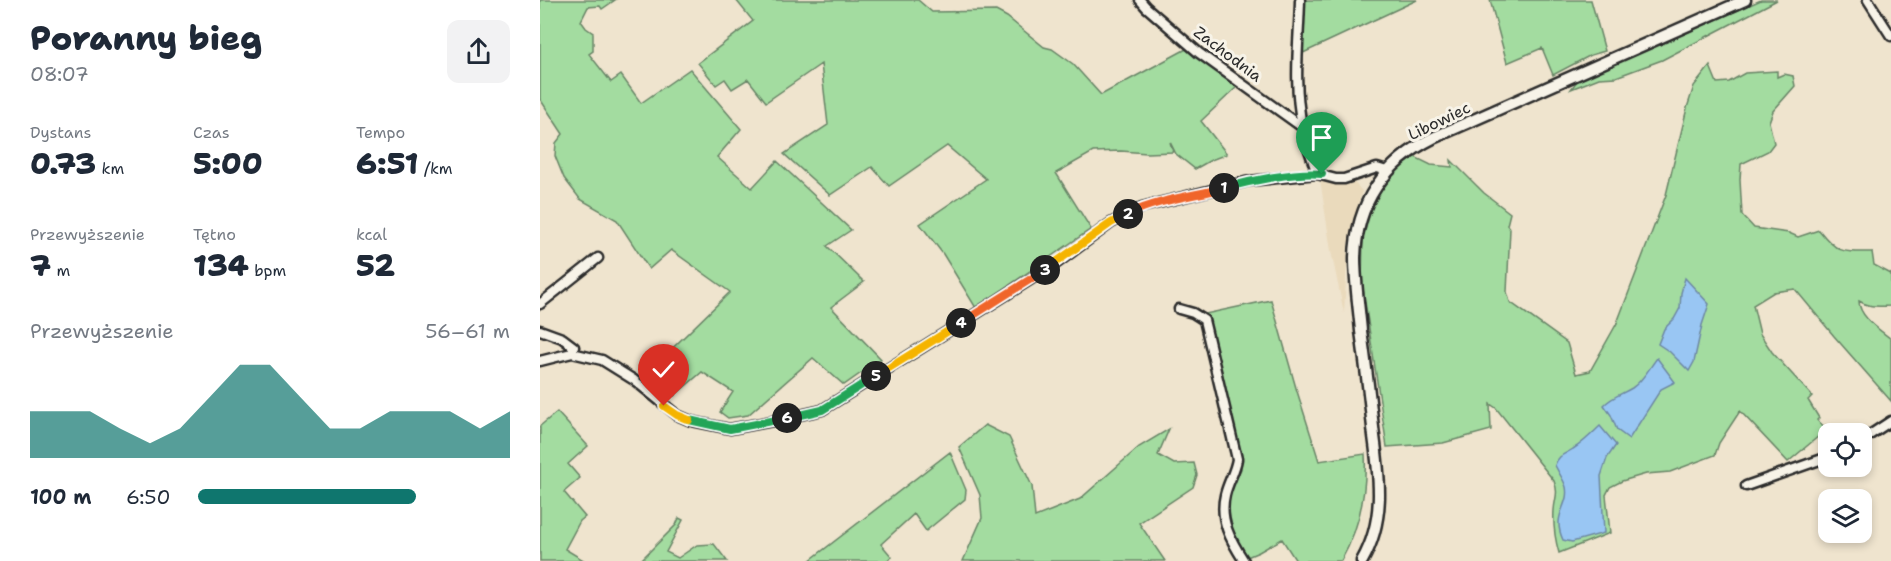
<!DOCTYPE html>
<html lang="pl">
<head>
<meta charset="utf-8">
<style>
  body { margin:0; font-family:"Shantell Sans",sans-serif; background:#f2f2f3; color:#1f2937; height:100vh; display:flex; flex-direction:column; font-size:22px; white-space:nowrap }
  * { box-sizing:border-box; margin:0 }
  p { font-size:20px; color:#747a83 }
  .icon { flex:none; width:33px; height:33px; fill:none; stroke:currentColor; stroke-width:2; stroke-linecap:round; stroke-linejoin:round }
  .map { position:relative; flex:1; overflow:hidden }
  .side { display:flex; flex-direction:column; background:#fff; width:540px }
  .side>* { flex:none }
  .tools { position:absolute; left:1278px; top:423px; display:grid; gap:12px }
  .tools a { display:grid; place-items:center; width:54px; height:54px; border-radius:12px; background:#fff; box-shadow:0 3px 9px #0003; font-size:30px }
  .pin { position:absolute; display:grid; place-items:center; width:51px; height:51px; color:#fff; margin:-62px -26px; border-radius:50% 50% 50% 0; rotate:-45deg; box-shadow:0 0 6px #0007 }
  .pin .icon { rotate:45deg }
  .km { position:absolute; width:30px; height:30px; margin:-15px; border-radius:50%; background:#222; color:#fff; font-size:16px; line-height:30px; text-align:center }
  .round { display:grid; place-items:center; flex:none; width:63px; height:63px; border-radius:12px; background:#f2f2f3 }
  .head { display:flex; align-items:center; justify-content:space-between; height:102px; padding:0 30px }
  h1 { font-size:33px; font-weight:800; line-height:45px }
  .metrics { display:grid; grid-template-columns:repeat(3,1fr); gap:9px; height:102px; padding:6px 30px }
  .metrics div { display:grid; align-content:center }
  .metrics b { font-size:30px; font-weight:800 }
  .metrics small { font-size:16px; font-weight:400 }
  .metrics p { font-size:16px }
  .chart { height:168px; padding:12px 30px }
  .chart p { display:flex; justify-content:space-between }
  .chart svg { width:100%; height:108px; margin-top:6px; fill:#0f766e; opacity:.7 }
  ul { padding:0 30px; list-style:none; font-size:20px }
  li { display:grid; grid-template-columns:96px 72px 1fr; align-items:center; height:45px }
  li i { height:15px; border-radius:8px; background:#0f766e }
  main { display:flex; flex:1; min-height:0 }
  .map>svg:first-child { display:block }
  .built { fill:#eadabc }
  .green { fill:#a3dca0; stroke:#678466; stroke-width:1.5 }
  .water { fill:#99c6f3; stroke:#6d88a3; stroke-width:1.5 }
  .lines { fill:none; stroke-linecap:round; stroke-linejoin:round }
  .street-casing { stroke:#2b2b2b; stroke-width:13 }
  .secondary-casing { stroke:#2b2b2b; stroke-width:15 }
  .street { stroke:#f7f3e8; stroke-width:8 }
  .secondary { stroke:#f7f3e8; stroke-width:10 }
  .split-1-casing { stroke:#fff; stroke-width:12 }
  .split-2-casing { stroke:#fff; stroke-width:12 }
  .split-3-casing { stroke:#fff; stroke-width:12 }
  .split-4-casing { stroke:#fff; stroke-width:12 }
  .split-5-casing { stroke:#fff; stroke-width:12 }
  .split-6-casing { stroke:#fff; stroke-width:12 }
  .split-7-casing { stroke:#fff; stroke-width:12 }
  .split-8-casing { stroke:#fff; stroke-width:12 }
  .split-1 { stroke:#22a559; stroke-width:8 }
  .split-2 { stroke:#f0652b; stroke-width:8 }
  .split-3 { stroke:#f5b400; stroke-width:8 }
  .split-4 { stroke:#f0652b; stroke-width:8 }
  .split-5 { stroke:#f5b400; stroke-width:8 }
  .split-6 { stroke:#22a559; stroke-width:8 }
  .split-7 { stroke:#22a559; stroke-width:8 }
  .split-8 { stroke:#f5b400; stroke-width:8 }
  .labels { text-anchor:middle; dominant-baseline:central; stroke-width:6; stroke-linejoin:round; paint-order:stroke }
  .street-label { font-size:16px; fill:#2b2b2b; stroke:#f7f3e8 }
</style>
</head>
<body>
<main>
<section class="side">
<div class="head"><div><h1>Poranny bieg</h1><p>08:07</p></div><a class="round"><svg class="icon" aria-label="share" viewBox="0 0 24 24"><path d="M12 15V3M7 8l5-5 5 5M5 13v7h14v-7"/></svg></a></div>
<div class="metrics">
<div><p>Dystans</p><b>0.73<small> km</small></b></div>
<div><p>Czas</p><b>5:00</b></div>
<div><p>Tempo</p><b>6:51<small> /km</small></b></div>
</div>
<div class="metrics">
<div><p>Przewyższenie</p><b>7<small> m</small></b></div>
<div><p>Tętno</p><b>134<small> bpm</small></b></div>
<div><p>kcal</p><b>52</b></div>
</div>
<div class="chart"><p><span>Przewyższenie</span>56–61 m</p>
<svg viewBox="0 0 160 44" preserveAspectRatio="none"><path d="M0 44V25L10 25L20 25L30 32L40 38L50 32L60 19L70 6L80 6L90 19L100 32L110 32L120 25L130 25L140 25L150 32L160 25V44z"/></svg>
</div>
<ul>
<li><b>100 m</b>6:50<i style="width:70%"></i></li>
</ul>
</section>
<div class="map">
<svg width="1351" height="561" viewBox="0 0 1351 561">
  <rect width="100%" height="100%" fill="#efe4ce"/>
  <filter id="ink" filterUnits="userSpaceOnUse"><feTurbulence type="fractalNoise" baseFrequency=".0167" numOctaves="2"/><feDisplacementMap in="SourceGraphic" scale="12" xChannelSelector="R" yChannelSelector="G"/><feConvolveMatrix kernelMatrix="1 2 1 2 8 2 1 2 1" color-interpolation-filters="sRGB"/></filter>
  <g filter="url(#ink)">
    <path class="built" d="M780 179H811L822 191 808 244 804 313 791 251Z"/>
    <path class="green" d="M0 0H75L62 9 60 6 48 7 41 21 46 28 53 33V51L49 54 71 82 81 75 101 103 150 69 201 129 177 157 212 188 237 161 311 230 287 246 324 282 291 307 341 359 304 385 273 358 208 415 188 418 180 412 193 392 162 372 134 396 106 374 190 292 131 250 109 269 77 220 40 199 24 178 15 156 16 143 23 134 0 99Z
      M196 0H378L392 12 456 11 467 17 504 47 512 49 533 64 561 95 650 47 699 85 661 121 687 154 671 160 655 169 636 154 630 142 633 152 607 153 581 151 553 152 516 173 551 229 436 308 403 254 380 224 446 179 407 146 349 186 332 167 290 195 244 154 288 125 281 64 226 102 208 79 192 89 185 79 176 85 158 63 213 21Z
      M764 0H877L761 54Z
      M950 0H1051L1065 51 1051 55 1013 75 1002 48 967 63Z
      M1221 0H1237L1122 60 1076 77 1059 78 1031 89 1037 81Z
      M1170 66 1177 83 1189 82 1205 73 1237 71V77L1244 74 1253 76 1255 86 1233 111 1229 122 1234 143 1228 151 1201 164 1200 180 1202 215 1214 228 1249 233 1258 237 1279 230C1298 254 1302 252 1332 252L1334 265 1351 274V306C1338 306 1330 308 1319 301 1319 317 1340 330 1351 339V401L1294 336 1255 289 1234 292 1213 305 1220 334 1232 352 1272 396 1268 400 1279 418 1277 420 1286 430 1248 462 1200 411 1179 443 1175 455 1130 472 1106 474 1082 481 1070 487 1066 495 1070 533 1019 553C1015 539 1013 525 1014 510 1015 497 1019 494 1014 481L956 408 950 404 951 430 903 443 847 447 822 282 823 238 834 199 854 172 875 157 891 165 912 167 911 160 944 193 970 213 967 225 970 229 967 292 970 302 1027 343 1036 374 1050 371 1077 323 1126 195 1147 108 1154 86Z
      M731 300 756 388 779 461 825 454C827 492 820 527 801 561H756L742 539 719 552 707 557 688 525 689 494 701 469 687 400 665 314Z
      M17 412 48 446 28 464 40 478 24 492 45 517 40 521 25 549 45 561H0V426Z
      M445 425 469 437 492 486 495 517 540 499 599 447 629 429 618 455 634 464 654 463 657 475 653 487 599 523 625 561H423L442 518 440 495 419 447Z
      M410 452 426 490 425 499 386 531 374 514 341 544 352 557 346 561H269Z
      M139 518 143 520 126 552 138 558 157 545 174 544 187 561H100L136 525Z"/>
    <path class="water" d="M1145 278 1169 304 1162 325 1154 362 1149 371 1130 352 1118 344 1124 329 1134 319 1140 308 1141 293Z
      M1117 358 1135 382 1121 389 1089 439 1077 430 1071 415 1064 405C1073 396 1082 394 1092 388 1103 381 1110 367 1117 358Z
      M1060 426 1076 445 1067 458 1061 476 1064 533 1032 542 1023 540C1011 514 1030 506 1026 487 1024 480 1018 472 1015 465 1019 454 1024 455 1033 449 1043 443 1052 434 1060 426Z"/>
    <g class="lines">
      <defs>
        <path id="street" d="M600 0 606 7 659 53 762 127
          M760 0C759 43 753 82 762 125 765 141 772 158 777 174
          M1328 0 1351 36
          M0 304 58 258
          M639 309 653 313 664 320 697 459C695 472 688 482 685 495 679 520 691 541 704 561
          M0 330 22 338 34 347 32 353
          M0 361 32 353 62 360 94 380 137 415 151 421 190 429 238 420 282 410 517 263 571 223 602 207 709 181 777 174 796 179H804L837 168 847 171
          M1322 440 1351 421
          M1206 486 1288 457"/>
        <path id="secondary" d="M822 561C845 521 840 480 834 436 830 401 826 366 821 331 819 308 815 282 815 258 816 203 845 162 893 138L1205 0"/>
      </defs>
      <use href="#street" class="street-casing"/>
      <use href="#secondary" class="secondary-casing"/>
      <use href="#street" class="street"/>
      <use href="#secondary" class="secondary"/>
    </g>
  </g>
  <g class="lines" filter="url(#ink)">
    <defs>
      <path id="split-1" d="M684 188C710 181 756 171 782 174"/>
      <path id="split-2" d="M588 214C618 200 652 196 684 188"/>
      <path id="split-3" d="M505 270 571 223 588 214"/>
      <path id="split-4" d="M421 323 505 270"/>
      <path id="split-5" d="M336 376 421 323"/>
      <path id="split-6" d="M247 418 282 410 336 376"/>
      <path id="split-7" d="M149 420 190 429 247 418"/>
      <path id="split-8" d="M124 406 137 415 149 420"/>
    </defs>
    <use href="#split-1" class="split-1-casing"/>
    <use href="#split-2" class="split-2-casing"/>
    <use href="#split-3" class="split-3-casing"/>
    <use href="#split-4" class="split-4-casing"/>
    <use href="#split-5" class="split-5-casing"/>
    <use href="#split-6" class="split-6-casing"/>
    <use href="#split-7" class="split-7-casing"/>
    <use href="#split-8" class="split-8-casing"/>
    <use href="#split-1" class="split-1"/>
    <use href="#split-2" class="split-2"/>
    <use href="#split-3" class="split-3"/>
    <use href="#split-4" class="split-4"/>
    <use href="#split-5" class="split-5"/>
    <use href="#split-6" class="split-6"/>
    <use href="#split-7" class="split-7"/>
    <use href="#split-8" class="split-8"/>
  </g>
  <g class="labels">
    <g class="street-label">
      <text transform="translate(688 54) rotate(37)">Zachodnia</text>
      <text transform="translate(899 121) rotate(-26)">Libowiec</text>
    </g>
  </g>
</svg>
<div class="tools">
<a><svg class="icon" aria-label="locate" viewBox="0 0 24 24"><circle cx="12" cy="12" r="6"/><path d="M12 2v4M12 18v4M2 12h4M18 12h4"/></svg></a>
<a><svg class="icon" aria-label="layers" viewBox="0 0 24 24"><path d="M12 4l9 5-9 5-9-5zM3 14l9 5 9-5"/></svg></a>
</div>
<div class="pin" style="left:782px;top:174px;background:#1e9e55"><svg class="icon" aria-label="arrive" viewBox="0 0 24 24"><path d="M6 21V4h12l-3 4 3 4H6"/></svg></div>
<div class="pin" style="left:124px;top:406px;background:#d93025"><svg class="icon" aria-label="check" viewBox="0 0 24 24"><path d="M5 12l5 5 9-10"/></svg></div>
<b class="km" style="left:684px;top:188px">1</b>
<b class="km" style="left:588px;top:214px">2</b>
<b class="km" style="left:505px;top:270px">3</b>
<b class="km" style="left:421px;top:323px">4</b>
<b class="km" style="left:336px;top:376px">5</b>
<b class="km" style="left:247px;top:418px">6</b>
</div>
</main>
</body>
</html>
